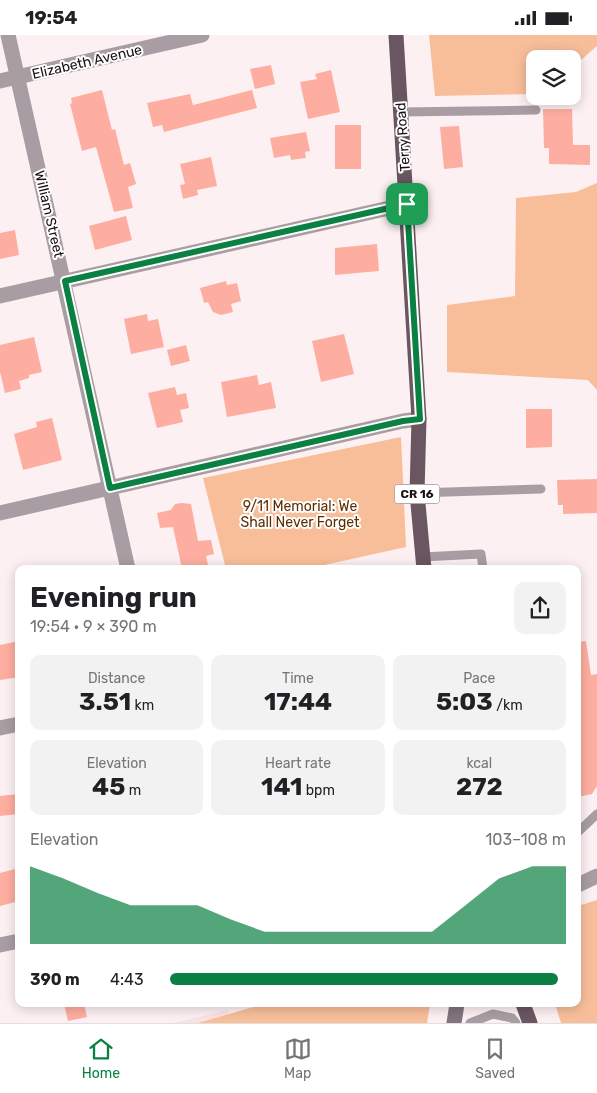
<!DOCTYPE html>
<html lang="en">
<head>
<meta charset="utf-8">
<style>
  body { margin:0; font-family:Rubik,sans-serif; background:#f2f2f2; color:#202124; height:100vh; display:flex; flex-direction:column; font-size:19px; white-space:nowrap }
  * { box-sizing:border-box; margin:0 }
  p { font-size:16px; color:#757577 }
  .icon { flex:none; width:28px; height:28px; fill:none; stroke:currentColor; stroke-width:2; stroke-linecap:round; stroke-linejoin:round }
  .map { position:relative; flex:1; overflow:hidden }
  .panel { position:absolute; left:15px; top:530px; width:566px; height:442px; display:flex; flex-direction:column; background:#fff; border-radius:10px; box-shadow:0 2px 12px #0003 }
  .panel>* { flex:none }
  .buttons { position:absolute; left:526px; top:15px; display:grid; gap:10px }
  .buttons a { display:grid; place-items:center; width:55px; height:55px; border-radius:10px; background:#fff; box-shadow:0 2px 12px #0003; font-size:25px }
  .pin { position:absolute; display:grid; place-items:center; width:42px; height:42px; color:#fff; margin:-21px; border-radius:10px; box-shadow:0 2px 8px #0006 }
  .round { display:grid; place-items:center; flex:none; width:52px; height:52px; border-radius:10px; background:#f2f2f2 }
  .summary { display:flex; align-items:center; justify-content:space-between; height:85px; padding:0 15px }
  h1 { font-size:28px; font-weight:700; line-height:38px }
  .figures { display:grid; grid-template-columns:repeat(3,1fr); gap:8px; height:85px; padding:5px 15px }
  .figures div { display:grid; align-content:center; border-radius:10px; background:#f2f2f2; text-align:center }
  .figures b { font-size:25px; font-weight:700 }
  .figures small { font-size:14px; font-weight:400 }
  .figures p { font-size:14px }
  .chart { height:140px; padding:10px 15px }
  .chart p { display:flex; justify-content:space-between }
  .chart svg { width:100%; height:90px; margin-top:5px; fill:#0b8043; opacity:.7 }
  ul { padding:0 15px; list-style:none; font-size:16px }
  li { display:grid; grid-template-columns:80px 60px 1fr; align-items:center; height:38px }
  li i { height:12px; border-radius:6px; background:#0b8043 }
  .status { display:flex; justify-content:space-between; align-items:center; height:35px; padding:0 25px; background:#fff; direction:ltr }
  .status svg { height:14px; fill:currentColor }
  .tabs { display:flex; justify-content:space-around; align-items:center; height:70px; border-top:1px solid #e0e0e0; background:#fff; font-size:14px; color:#757577 }
  .tabs a { display:grid; justify-items:center; gap:2px }
  .tabs .active { color:#0b8043 }
  .map>svg:first-child { display:block }
  .built { fill:#fae2e5 }
  .green { fill:#f8be9a }
  .building { fill:#fdaea0 }
  .lines { fill:none; stroke-linecap:round; stroke-linejoin:round }
  .lane { stroke:#a89da3; stroke-width:9 }
  .street { stroke:#a89da3; stroke-width:15 }
  .secondary { stroke:#83737c; stroke-width:15 }
  .primary { stroke:#695661; stroke-width:15 }
  .route-casing { stroke:#fff; stroke-width:10 }
  .route { stroke:#0b8043; stroke-width:6 }
  .labels { text-anchor:middle; dominant-baseline:central; stroke-width:4; stroke-linejoin:round; paint-order:stroke }
  .shield { fill:#fff; stroke:#5f5859; stroke-width:1 }
  .shield-label { font-size:12px; font-weight:bold; fill:#1b1112 }
  .street-label { font-size:14px; fill:#1b1112; stroke:#fff }
  .park-label { font-size:14px; fill:#602d00; stroke:#fff }
</style>
</head>
<body>
<div class="status"><b>19:54</b><svg viewBox="0 0 49 12"><path d="M0 12V9h3v3zM5 12V6h3v6zM10 12V3h3v9zM15 12V0h3v12zM26 1h20v11H26zM47 4h2v5h-2z"/></svg></div>
<div class="map">
<svg width="597" height="988" viewBox="0 0 597 988">
  <rect width="100%" height="100%" fill="#fdf0f2"/>
  <path class="built" d="M228 975 230 988H173Z"/>
  <path class="green" d="M429 0H597V11L573 32 572 24H535V59L435 61Z
    M597 148V355L588 345 447 337V270L515 261 516 163 576 157Z
    M401 402 406 512 306 534H226L203 443Z
    M597 865V988H561L555 969H578V871Z
    M264 969H430L427 988H198Z"/>
  <path class="building" d="M271 30 275 49 255 54 250 34Z
    M331 35 340 77 308 84 300 47 317 44 315 39Z
    M102 55 112 95 115 94 124 130 130 128 136 149 128 152 133 173 114 177 96 112 82 116 70 69 72 68 71 63Z
    M252 55 257 73 164 97 162 90 153 92 147 68 190 59 193 70Z
    M543 74H572L573 110H590V130L549 129V113H544Z
    M335 90H361V134H335Z
    M459 91 463 132 444 134 440 92Z
    M306 97 310 116 305 117 306 123 291 125 290 120 274 123 270 103Z
    M211 122 217 151 197 155 198 160 183 164 180 150 185 149 180 129Z
    M126 181 132 205 95 215 89 191Z
    M15 195 19 220 0 224V198Z
    M377 209 379 236 335 240V213Z
    M226 246 227 250 237 248 241 266 231 269 233 277 221 280 213 277 208 267 204 268 200 253Z
    M147 279 148 286 158 284 164 312 131 319 124 284Z
    M344 299 354 339 321 347 312 306Z
    M34 302 42 337 29 340V343L19 346 21 354 5 358 0 337V310Z
    M186 310 190 326 171 331 167 315Z
    M257 340 259 350 271 347 276 373 227 382 221 347Z
    M175 352 177 360 186 358 189 373 180 375 183 387 157 393 148 358Z
    M526 374H552V412L526 413Z
    M52 383 62 425 23 435 14 399 37 392 36 387Z
    M597 444V478L563 479V470H558L557 445Z
    M182 468 191 469 198 506 211 505 214 519 206 521 209 534H182L173 492 160 493 157 478 171 475 175 469Z
    M19 606V642L0 645V610Z
    M586 606 591 640 597 639V751L592 759 578 762V607Z
    M19 759V779L0 781V761Z
    M19 833V866L0 871V838Z
    M64 969H84L87 982 68 986Z"/>
  <g class="lines">
    <path class="lane" d="M401 77 536 75
      M417 458 541 454
      M422 522 481 519 483 534
      M578 797 597 779
      M470 988 493 979 512 983 516 988"/>
    <path class="street" d="M8 0 128 534
      M0 46 202 0
      M0 261 407 169
      M0 478 403 386 419 384
      M0 693 19 689
      M578 850 597 841
      M0 910 19 906"/>
    <path class="secondary" d="M454 988 457 969"/>
    <path class="primary" d="M396 0 419 384 417 458 424 534
      M523 969 530 988"/>
  </g>
  <g class="lines">
    <defs>
      <path id="route" d="M407 169 420 384 403 386 110 453 65 246Z"/>
    </defs>
    <use href="#route" class="route-casing"/>
    <use href="#route" class="route"/>
  </g>
  <g class="labels">
    <rect class="shield" x="394.5" y="449.5" width="45" height="19" rx="4"/>
    <g class="shield-label">
      <text x="417" y="459">CR 16</text>
    </g>
    <g class="street-label">
      <text transform="translate(87 27) rotate(-13)">Elizabeth Avenue</text>
      <text transform="translate(403 102) rotate(-94)">Terry Road</text>
      <text transform="translate(49 179) rotate(77)">William Street</text>
    </g>
    <g class="park-label">
      <text x="300" y="471">9/11 Memorial: We<tspan x="300" dy="16">Shall Never Forget</tspan></text>
    </g>
  </g>
</svg>
<div class="buttons">
<a><svg class="icon" aria-label="layers" viewBox="0 0 24 24"><path d="M12 4l9 5-9 5-9-5zM3 14l9 5 9-5"/></svg></a>
</div>
<div class="pin" style="left:407px;top:169px;background:#1e9e55"><svg class="icon" aria-label="arrive" viewBox="0 0 24 24"><path d="M6 21V4h12l-3 4 3 4H6"/></svg></div>
<section class="panel">
<div class="summary"><div><h1>Evening run</h1><p>19:54 · 9 × 390 m</p></div><a class="round"><svg class="icon" aria-label="share" viewBox="0 0 24 24"><path d="M12 15V3M7 8l5-5 5 5M5 13v7h14v-7"/></svg></a></div>
<div class="figures">
<div><p>Distance</p><b>3.51<small> km</small></b></div>
<div><p>Time</p><b>17:44</b></div>
<div><p>Pace</p><b>5:03<small> /km</small></b></div>
</div>
<div class="figures">
<div><p>Elevation</p><b>45<small> m</small></b></div>
<div><p>Heart rate</p><b>141<small> bpm</small></b></div>
<div><p>kcal</p><b>272</b></div>
</div>
<div class="chart"><p><span>Elevation</span>103–108 m</p>
<svg viewBox="0 0 160 44" preserveAspectRatio="none"><path d="M0 44V6L10 12L20 19L30 25L40 25L50 25L60 32L70 38L80 38L90 38L100 38L110 38L120 38L130 25L140 12L150 6L160 6V44z"/></svg>
</div>
<ul>
<li><b>390 m</b>4:43<i style="width:98%"></i></li>
</ul>
</section>
</div>
<nav class="tabs">
<a class="active"><svg class="icon" aria-label="home" viewBox="0 0 24 24"><path d="M3 11l9-7 9 7M6 9v11h12V9"/></svg>Home</a>
<a><svg class="icon" aria-label="map" viewBox="0 0 24 24"><path d="M3 6l6-2 6 2 6-2v14l-6 2-6-2-6 2zM9 4v14M15 6v14"/></svg>Map</a>
<a><svg class="icon" aria-label="saved" viewBox="0 0 24 24"><path d="M7 4h10v16l-5-4-5 4z"/></svg>Saved</a>
</nav>
</body>
</html>
